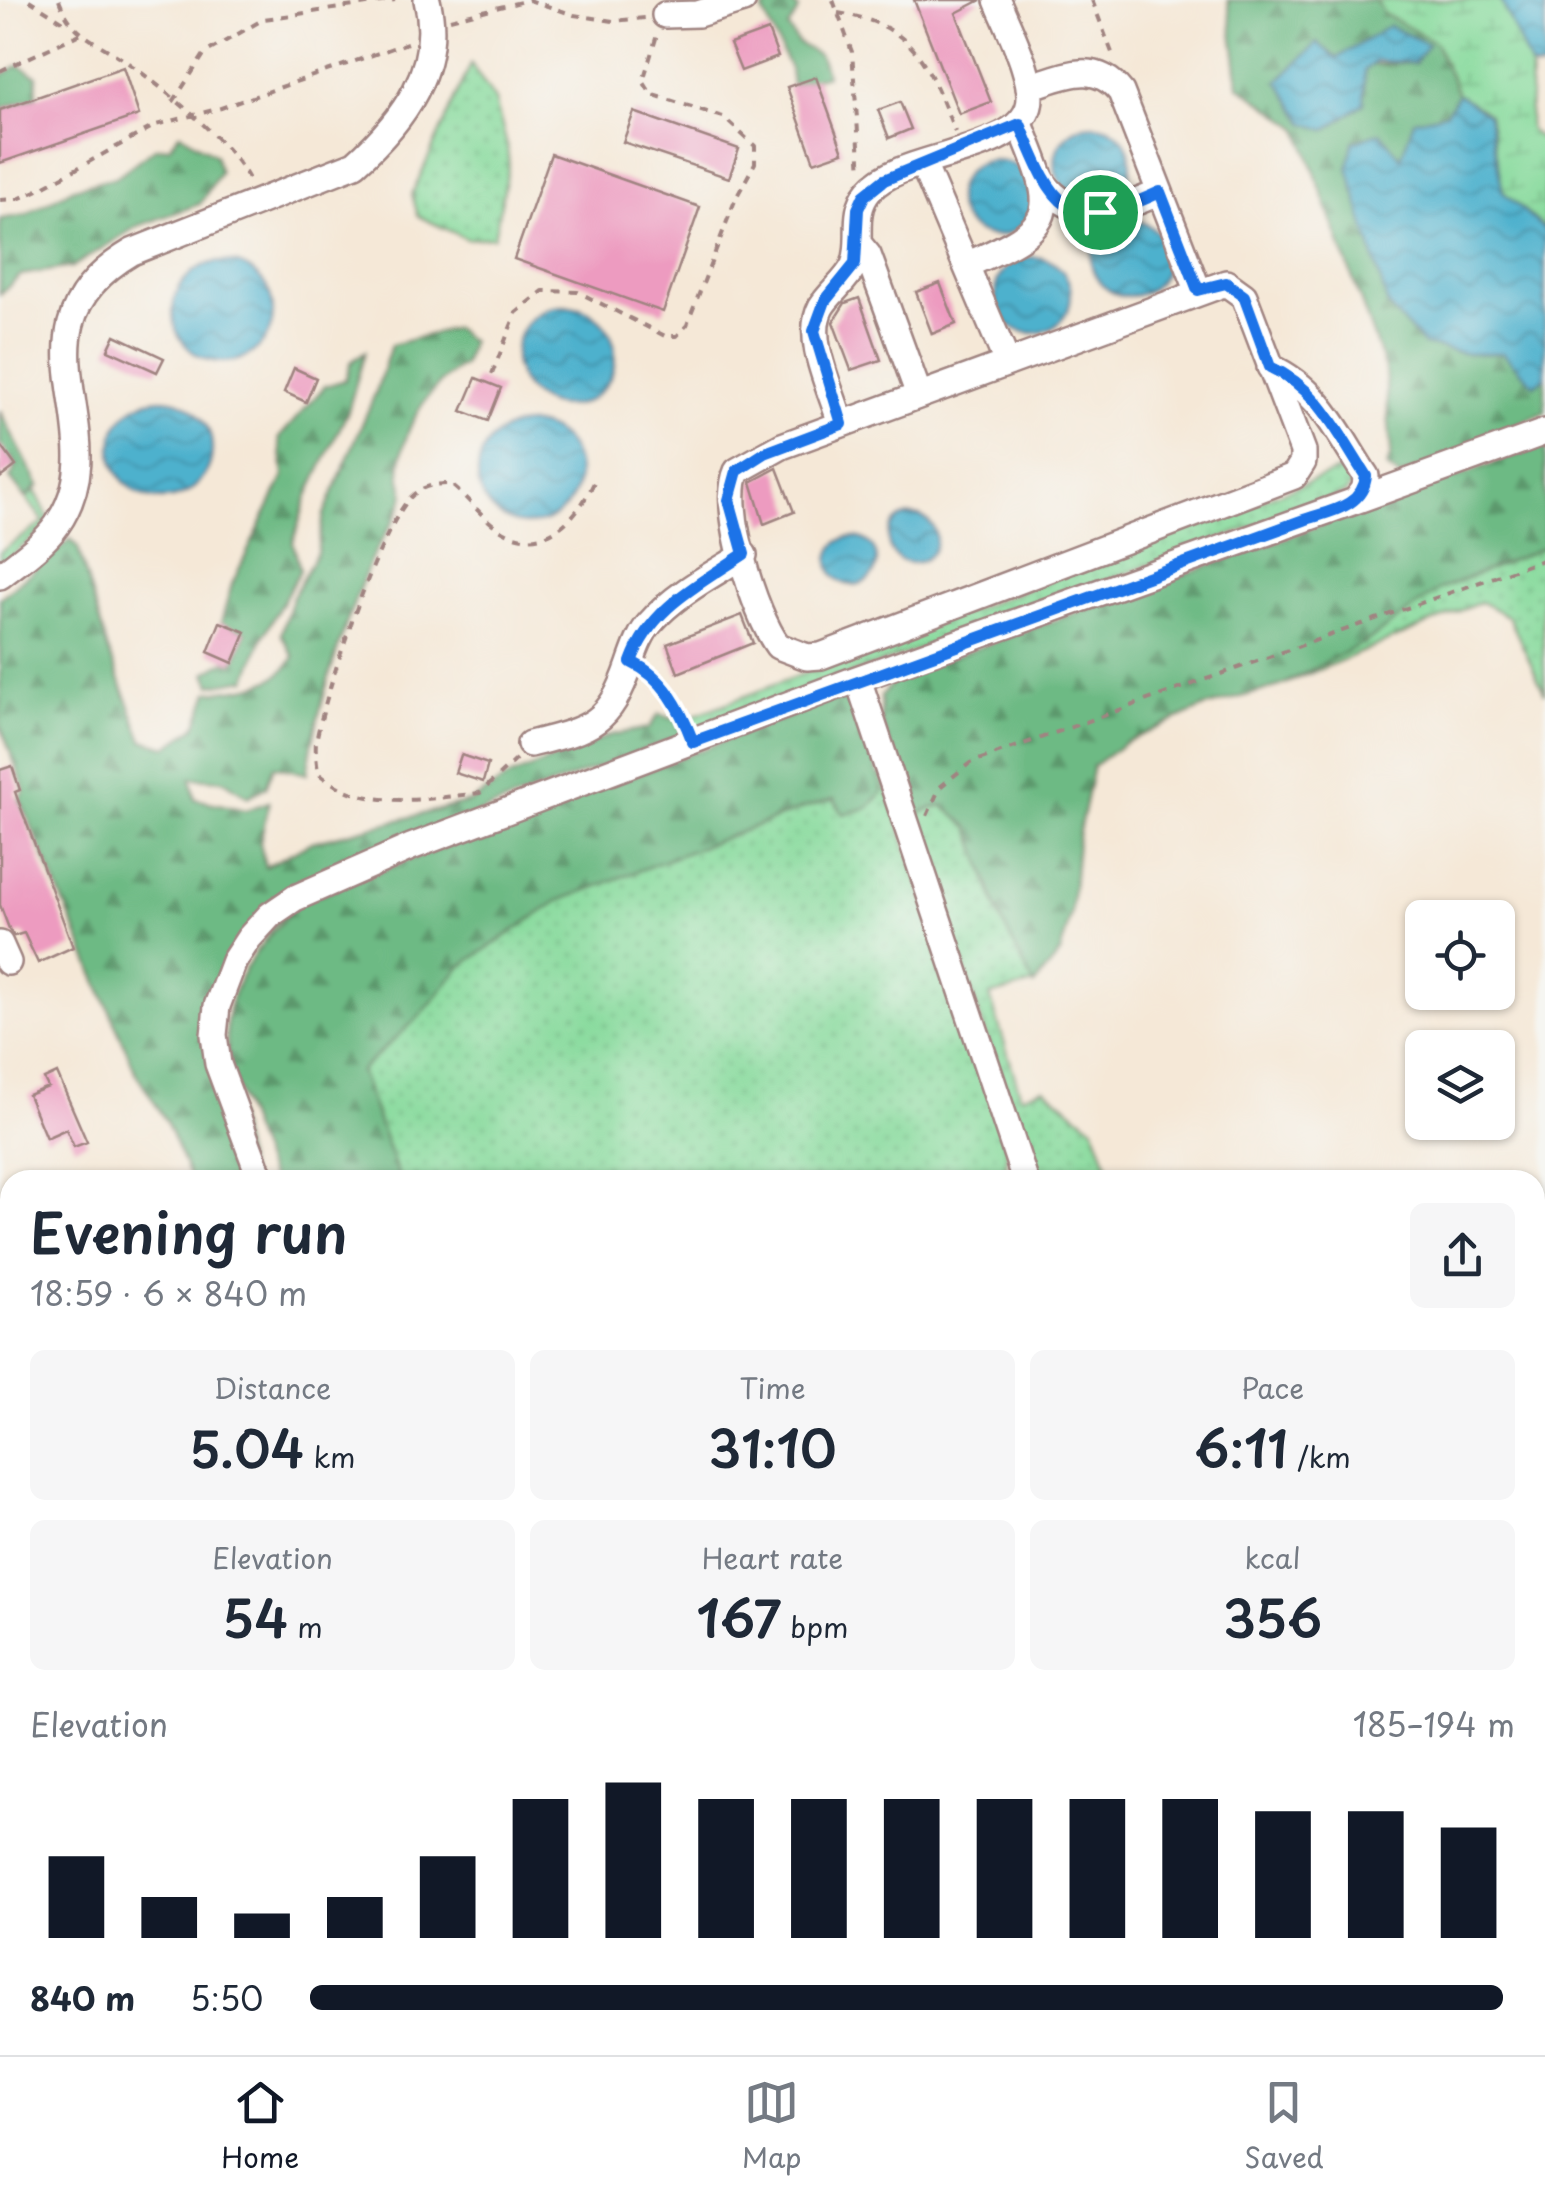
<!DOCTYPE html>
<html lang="en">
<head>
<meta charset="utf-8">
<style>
  body { margin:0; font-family:"Playpen Sans",sans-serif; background:#f6f6f7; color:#1f2937; height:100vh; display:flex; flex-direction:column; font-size:38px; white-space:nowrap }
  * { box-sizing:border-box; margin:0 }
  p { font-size:32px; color:#747a83 }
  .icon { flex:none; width:55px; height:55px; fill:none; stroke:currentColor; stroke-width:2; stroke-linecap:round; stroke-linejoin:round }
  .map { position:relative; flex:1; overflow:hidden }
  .details { position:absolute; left:0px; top:1170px; width:1545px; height:885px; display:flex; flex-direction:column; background:#fff; border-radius:30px 30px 0 0; box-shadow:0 2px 8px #0004 }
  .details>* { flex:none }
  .fabs { position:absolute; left:1405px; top:900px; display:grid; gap:20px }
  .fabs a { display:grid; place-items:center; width:110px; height:110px; border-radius:15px; background:#fff; box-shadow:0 2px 8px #0004; font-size:50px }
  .pin { position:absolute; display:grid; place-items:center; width:85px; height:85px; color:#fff; margin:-42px; border:5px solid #fff; border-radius:50%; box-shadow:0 2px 10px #0007 }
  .round { display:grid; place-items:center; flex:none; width:105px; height:105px; border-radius:15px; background:#f6f6f7 }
  .headline { display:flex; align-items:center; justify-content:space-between; height:170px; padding:0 30px }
  h1 { font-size:55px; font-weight:600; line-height:75px }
  .stats { display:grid; grid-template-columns:repeat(3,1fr); gap:15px; height:170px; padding:10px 30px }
  .stats div { display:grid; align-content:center; border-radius:15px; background:#f6f6f7; text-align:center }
  .stats b { font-size:50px; font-weight:600 }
  .stats small { font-size:28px; font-weight:400 }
  .stats p { font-size:28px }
  .chart { height:280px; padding:20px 30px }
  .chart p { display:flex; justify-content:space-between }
  .chart svg { width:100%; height:180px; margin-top:10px; stroke:#111827; stroke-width:6 }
  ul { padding:0 30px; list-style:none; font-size:32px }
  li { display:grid; grid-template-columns:160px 120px 1fr; align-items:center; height:75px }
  li i { height:25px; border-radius:12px; background:#111827 }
  .tab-bar { display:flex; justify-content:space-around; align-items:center; height:140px; border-top:2px solid #e0e1e3; background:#fff; font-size:28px; color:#747a83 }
  .tab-bar a { display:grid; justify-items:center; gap:5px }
  .tab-bar .selected { color:#111827 }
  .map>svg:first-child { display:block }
  .grass { fill:url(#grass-dots); stroke:#687c64; stroke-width:2.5 }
  .forest { fill:url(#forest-firs); stroke:#5c6c58; stroke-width:2.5; fill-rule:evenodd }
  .wetland { fill:url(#wetland-marsh); stroke:#687c64; stroke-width:2.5 }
  .water { fill:url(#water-waves); stroke:#4c687c; stroke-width:2.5 }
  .building { fill:#ed9bc0 }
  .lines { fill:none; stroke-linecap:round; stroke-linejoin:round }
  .minor-casing { stroke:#a08481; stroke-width:30 }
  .path { stroke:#a08481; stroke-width:4; stroke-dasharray:8 8; stroke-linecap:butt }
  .minor { stroke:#fff; stroke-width:25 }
  .route-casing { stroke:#fff; stroke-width:20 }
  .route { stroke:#1a73e8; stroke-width:12 }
</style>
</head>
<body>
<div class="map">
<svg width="1545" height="2055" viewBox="0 0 1545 2055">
  <defs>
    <pattern id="grass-dots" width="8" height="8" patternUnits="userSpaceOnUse" patternTransform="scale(2.5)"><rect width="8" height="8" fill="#87da9c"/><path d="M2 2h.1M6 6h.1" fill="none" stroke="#76bb87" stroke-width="1.8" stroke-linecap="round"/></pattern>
    <pattern id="forest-firs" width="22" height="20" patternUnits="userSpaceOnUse" patternTransform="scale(2.5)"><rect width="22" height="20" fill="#6dba84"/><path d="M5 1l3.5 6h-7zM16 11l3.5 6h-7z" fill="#5c976c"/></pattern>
    <pattern id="wetland-marsh" width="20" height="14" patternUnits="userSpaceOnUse" patternTransform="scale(2.5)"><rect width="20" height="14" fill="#87da9c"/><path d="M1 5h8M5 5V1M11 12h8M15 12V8" fill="none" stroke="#76bb87"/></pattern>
    <pattern id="water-waves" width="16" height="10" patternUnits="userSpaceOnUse" patternTransform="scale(2.5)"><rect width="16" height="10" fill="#4eb1cd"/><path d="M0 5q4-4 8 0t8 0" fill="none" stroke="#438fa7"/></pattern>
  </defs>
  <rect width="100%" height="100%" fill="#f6f6f2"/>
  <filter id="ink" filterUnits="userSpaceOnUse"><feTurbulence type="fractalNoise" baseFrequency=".01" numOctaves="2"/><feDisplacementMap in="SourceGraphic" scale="20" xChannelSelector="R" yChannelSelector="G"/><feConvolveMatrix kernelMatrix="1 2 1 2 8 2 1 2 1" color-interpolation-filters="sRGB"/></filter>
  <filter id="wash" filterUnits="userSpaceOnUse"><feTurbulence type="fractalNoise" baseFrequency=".0048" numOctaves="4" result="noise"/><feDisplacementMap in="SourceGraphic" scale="40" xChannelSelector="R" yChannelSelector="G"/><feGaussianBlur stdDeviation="2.25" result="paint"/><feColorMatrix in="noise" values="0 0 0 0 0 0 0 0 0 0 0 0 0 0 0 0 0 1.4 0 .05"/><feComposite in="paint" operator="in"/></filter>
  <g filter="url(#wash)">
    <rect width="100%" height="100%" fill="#f5e8d7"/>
    <path class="grass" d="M471 64 495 100 507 145 509 166 494 237 467 239 418 216 412 194Z
      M1351 466 1357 476 1346 493 695 731 690 717Z
      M35 490 51 523 0 565V552L44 522 26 498Z
      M1545 546 1541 577 1545 694 1509 617 1481 602 1280 686 1441 588Z
      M883 775 1007 1148 1006 1171 1000 1180H395L356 1069 457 965 558 897Z
      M943 804 972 829 1034 984 990 996 1021 1096 1044 1088 1094 1127 1113 1180H1035L912 816Z
      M248 2045H515L518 2055H251Z"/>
    <path class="forest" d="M772 0H788L799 9 788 28 798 43 820 56 827 75 792 85 790 69 763 11Z
      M1228 0H1376L1385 14 1435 42 1458 94 1489 114 1503 192 1545 229 1502 191 1493 151 1458 95 1446 113 1467 354 1503 353 1533 384 1545 377V412L1400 477 1387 468 1391 453 1385 369 1299 128 1239 86ZM1389 27 1415 63C1373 61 1323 75 1278 81L1317 43 1337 58Z
      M19 65 37 76 36 97 0 109V76Z
      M180 133 215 155 220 172 200 204 138 226 72 267 21 275 0 294V219L25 215 74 188 116 177 155 148 169 147Z
      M454 328 471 342 463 365C427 388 402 427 400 472 400 479 404 487 404 494 401 516 378 542 370 562 342 631 318 701 307 774L274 766 266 787 248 797 223 780 191 778 195 799 246 810 269 802 260 842 265 867 312 842 470 802 509 777 611 735 649 728 659 714 677 720 683 735 320 874 211 993 250 1180H191L166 1121 136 1073 20 799 25 790 0 725V598L71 539 78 548 108 650 143 740 167 747 196 727 209 692C243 689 275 688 294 657L281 634 292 598 317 552 324 514 377 389 391 345Z
      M365 352 348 411 306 500 293 542 300 570 262 639 247 679 211 685 206 673 226 661 234 663 246 632 221 623 232 584 284 476 279 438 325 386 345 380 351 362Z
      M0 411 39 486 25 497 10 478 15 470 0 452Z
      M1545 445V547L1440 589 1369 640 1280 686 1205 707 1126 742 1093 766 1077 841 1071 914 1060 954 1034 985 1000 918 970 828 942 805 912 816 881 720V696L899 676Z
      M830 701H849L862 715 883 792 868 808 843 814 834 799 804 808 558 901 460 967 422 1014 360 1071 400 1180H271C222 1051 191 1010 301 901Z
      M503 2045H568L572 2055H507Z
      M592 2045H710L714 2055H596Z
      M723 2045H785L787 2055H726Z"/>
    <path class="wetland" d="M1376 0H1501L1531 67 1545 69H1531L1529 129 1545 143V229L1502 191 1489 114 1458 94 1435 42 1384 14Z"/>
    <path class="water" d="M1501 0H1545V69L1531 68Z
      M1389 26 1428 44 1415 63 1377 61 1365 70 1364 103 1326 130 1305 123 1278 81 1317 43 1337 58Z
      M1458 94 1488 115 1503 192 1545 230V377L1534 385 1503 353 1467 354 1424 345 1388 306 1348 168 1353 142 1380 132 1401 158 1414 120 1446 113Z
      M1055 163a38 38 0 1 1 76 0a38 38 0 1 1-76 0Z
      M957 198a38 38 0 1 1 76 0a38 38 0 1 1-76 0Z
      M1091 258a38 38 0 1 1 76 0a38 38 0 1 1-76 0Z
      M995 295a38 38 0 1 1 76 0a38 38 0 1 1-76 0Z
      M173 312a50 50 0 1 1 100 0a50 50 0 1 1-100 0Z
      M515 356a50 50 0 1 1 100 0a50 50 0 1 1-100 0Z
      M112 449a50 50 0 1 1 100 0a50 50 0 1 1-100 0Z
      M478 474a50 50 0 1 1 100 0a50 50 0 1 1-100 0Z
      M888 539a24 24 0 1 1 48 0a24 24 0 1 1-48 0Z
      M829 561a24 24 0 1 1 48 0a24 24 0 1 1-48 0Z"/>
    <g id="blocks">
      <path class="building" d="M914 0H981L956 13 991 102 959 114Z
        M768 30 778 57 741 71 730 44Z
        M123 67 139 115 0 163V110Z
        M816 77 843 152 814 162 787 87Z
        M900 102 911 129 889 138 878 110Z
        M634 112 739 149 729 178 623 142Z
        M551 154 700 207 663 312 514 259Z
        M940 283 956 324 932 334 916 292Z
        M859 298 881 360 851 370 833 322 845 303Z
        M115 335 164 358 157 372 108 350Z
        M294 368 316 378 306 402 284 392Z
        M476 378 501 388 488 421 462 411Z
        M0 444 16 466 0 478Z
        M777 468 794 512 764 524 751 482Z
        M742 615 753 643 678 673 667 644Z
        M220 622 246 632 233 663 208 652Z
        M461 755 488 764 483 782 455 773Z
        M12 766 20 790 15 792 73 947 38 963 24 933 14 936 10 931 0 905V770Z
        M57 1073 87 1142 74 1147 66 1129 46 1138 28 1095 48 1087 44 1079Z"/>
    </g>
  </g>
  <g filter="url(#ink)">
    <use href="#blocks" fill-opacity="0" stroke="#a08481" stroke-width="2.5"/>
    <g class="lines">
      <defs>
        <path id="minor" d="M665 15 698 14 743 0
          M1029 87C1064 76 1095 59 1121 92L1198 290
          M923 164 1007 362
          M1043 183C1076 225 1117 212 1160 192
          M858 243 868 255 919 395
          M966 265C1059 225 1058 215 1020 124
          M1226 283 1244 296 1303 451V462L1294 476 821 656 807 657 778 646C754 614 721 507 737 471L782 446Z
          M841 424C832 391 804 339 821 307 830 292 847 281 854 265 864 240 850 214 869 191 900 153 1010 156 1028 109 1038 84 1007 25 997 0
          M1355 501 1545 432
          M0 576C19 561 43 545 57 525 123 430 0 330 132 252L355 164C403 121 444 67 427 0
          M858 679 1025 1180
          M530 744C590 729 609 726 630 664 635 650 640 634 650 623 675 594 712 575 744 555
          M0 944 8 962
          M261 1180 218 1064 214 1035 217 1006 234 961 249 938 270 915 295 898 411 847 851 681 1355 501 1365 489 1366 476C1337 432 1319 389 1270 367
          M579 2045 583 2055
          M716 2045 720 2055"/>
      </defs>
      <use href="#minor" class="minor-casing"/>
      <path class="path" d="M29 0 67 24
        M59 0C72 36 95 40 124 60 161 86 232 143 251 183
        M833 0 852 52 861 172
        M1092 0 1114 58
        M838 13C915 25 928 64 955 132
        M450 19 529 0 574 15 613 21 646 18
        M0 71 80 34
        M173 102 205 53 264 19 395 0
        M0 200 18 199 36 191 156 125 221 108 407 43
        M492 374 516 313 543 291 578 292 665 336H677L687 325 736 198 755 163V146L723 117 651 94 643 81 657 35
        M649 670 686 723
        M516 759 480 793C424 799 364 812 318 773 317 763 315 752 316 742 324 696 381 521 414 494 425 485 437 484 450 484 469 498 483 520 503 531 548 556 581 513 597 476
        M927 816 940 787 970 763 1545 559"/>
      <use href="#minor" class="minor"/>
    </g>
  </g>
  <g class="lines" filter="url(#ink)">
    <defs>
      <path id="route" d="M1020 124C1054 207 1066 236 1160 192L1198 290 1226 283 1244 296 1270 367C1319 389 1337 432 1366 476 1363 507 1330 511 1304 520L693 742C680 708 664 677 631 662 650 608 698 585 744 554L729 500 737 471 765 453 842 424 814 331 825 301 855 264 858 209 864 196 884 180Z"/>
    </defs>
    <use href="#route" class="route-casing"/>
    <use href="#route" class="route"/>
  </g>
</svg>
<div class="fabs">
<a><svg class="icon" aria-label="locate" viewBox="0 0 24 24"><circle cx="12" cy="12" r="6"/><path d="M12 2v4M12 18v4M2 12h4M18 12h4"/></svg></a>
<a><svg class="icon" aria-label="layers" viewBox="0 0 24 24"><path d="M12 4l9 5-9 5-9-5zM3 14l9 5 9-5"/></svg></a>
</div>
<div class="pin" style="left:1100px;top:212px;background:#1e9e55"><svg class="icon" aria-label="arrive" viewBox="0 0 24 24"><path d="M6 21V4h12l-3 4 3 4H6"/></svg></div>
<section class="details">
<div class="headline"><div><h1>Evening run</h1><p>18:59 · 6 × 840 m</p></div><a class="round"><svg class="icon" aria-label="share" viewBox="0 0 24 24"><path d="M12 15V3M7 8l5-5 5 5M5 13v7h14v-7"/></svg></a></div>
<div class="stats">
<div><p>Distance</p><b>5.04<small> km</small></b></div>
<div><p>Time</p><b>31:10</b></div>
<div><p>Pace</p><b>6:11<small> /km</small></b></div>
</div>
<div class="stats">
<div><p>Elevation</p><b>54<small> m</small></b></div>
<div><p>Heart rate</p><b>167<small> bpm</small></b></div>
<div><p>kcal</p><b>356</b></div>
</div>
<div class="chart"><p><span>Elevation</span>185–194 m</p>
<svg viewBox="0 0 160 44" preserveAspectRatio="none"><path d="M5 44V24M15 44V34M25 44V38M35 44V34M45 44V24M55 44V10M65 44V6M75 44V10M85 44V10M95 44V10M105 44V10M115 44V10M125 44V10M135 44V13M145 44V13M155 44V17"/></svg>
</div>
<ul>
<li><b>840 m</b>5:50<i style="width:99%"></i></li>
</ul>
</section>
</div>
<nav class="tab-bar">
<a class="selected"><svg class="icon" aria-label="home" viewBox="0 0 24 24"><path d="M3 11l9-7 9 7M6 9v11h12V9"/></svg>Home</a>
<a><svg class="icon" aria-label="map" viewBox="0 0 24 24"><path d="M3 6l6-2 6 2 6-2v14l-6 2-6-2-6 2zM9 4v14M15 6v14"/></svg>Map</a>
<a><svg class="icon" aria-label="saved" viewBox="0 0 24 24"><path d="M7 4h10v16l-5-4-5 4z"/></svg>Saved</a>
</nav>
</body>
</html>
